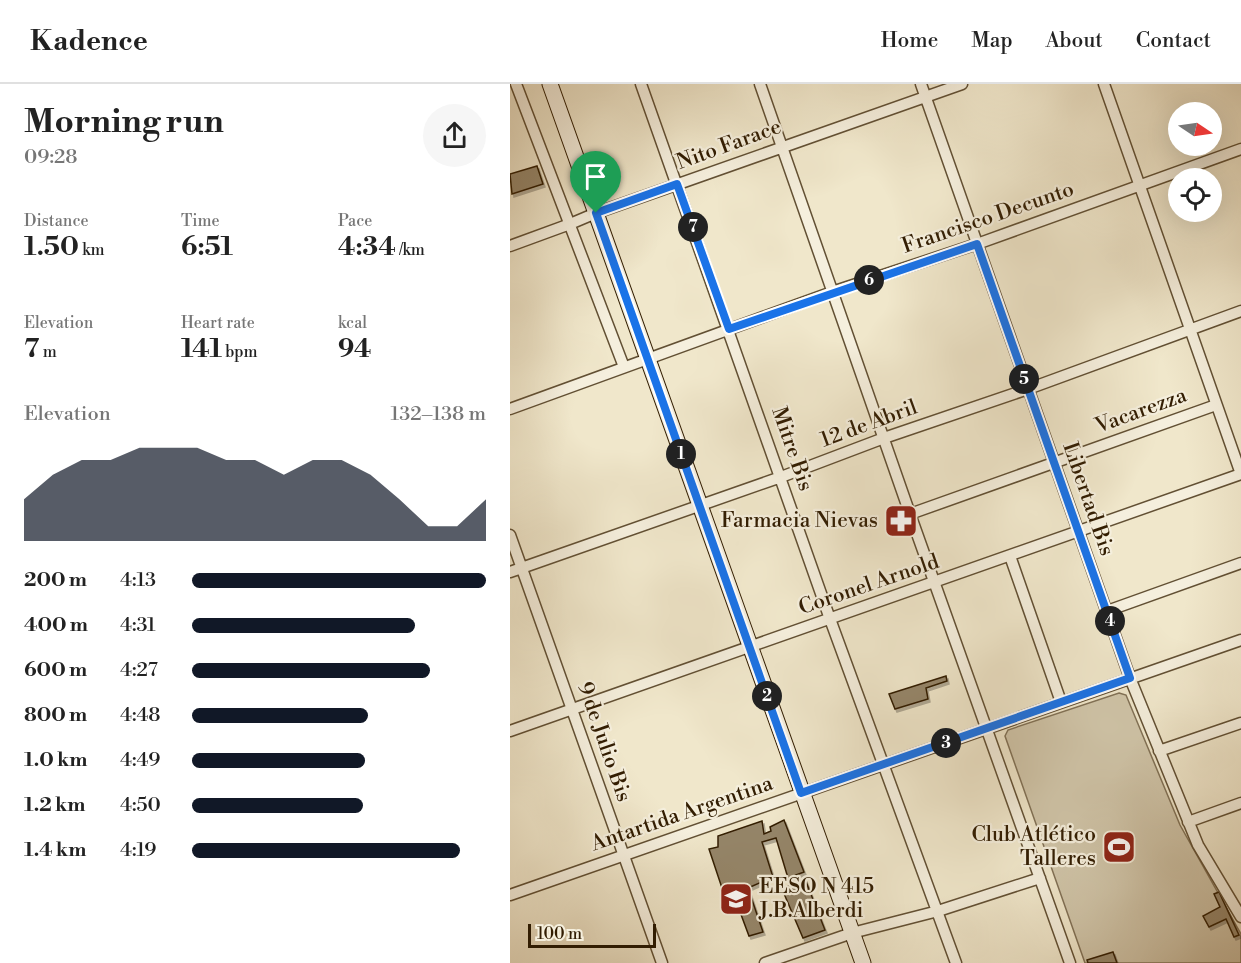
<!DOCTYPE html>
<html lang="en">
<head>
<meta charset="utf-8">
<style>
  body { margin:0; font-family:"Libre Bodoni",serif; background:#f6f6f6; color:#222; height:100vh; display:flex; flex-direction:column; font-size:22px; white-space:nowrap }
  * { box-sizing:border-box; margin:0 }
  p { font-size:20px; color:#767676 }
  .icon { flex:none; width:33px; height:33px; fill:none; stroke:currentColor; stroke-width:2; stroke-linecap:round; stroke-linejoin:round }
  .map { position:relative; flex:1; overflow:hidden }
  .sheet { display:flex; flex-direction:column; background:#fff; width:510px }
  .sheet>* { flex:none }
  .needle { width:39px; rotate:103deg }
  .fabs { position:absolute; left:658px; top:18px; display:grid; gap:12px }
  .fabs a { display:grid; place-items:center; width:54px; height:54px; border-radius:50%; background:#fff; box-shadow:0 6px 24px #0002; font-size:30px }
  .scale { position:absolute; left:18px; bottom:15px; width:128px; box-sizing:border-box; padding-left:6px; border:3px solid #321d02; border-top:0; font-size:16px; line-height:21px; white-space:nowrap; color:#321d02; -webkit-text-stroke:4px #f5efdd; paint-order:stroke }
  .pin { position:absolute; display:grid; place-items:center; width:51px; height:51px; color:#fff; margin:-62px -26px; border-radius:50% 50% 50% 0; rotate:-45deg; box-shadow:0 0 6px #0007 }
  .pin .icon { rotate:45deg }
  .km { position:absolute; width:30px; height:30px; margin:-15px; border-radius:50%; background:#222; color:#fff; font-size:16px; line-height:30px; text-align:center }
  .round { display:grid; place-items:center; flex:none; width:63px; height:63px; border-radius:32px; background:#f6f6f6 }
  .head { display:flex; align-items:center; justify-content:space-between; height:102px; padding:0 24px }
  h1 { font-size:33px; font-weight:700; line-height:45px }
  .metrics { display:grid; grid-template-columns:repeat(3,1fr); gap:9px; height:102px; padding:6px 24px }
  .metrics div { display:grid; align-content:center }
  .metrics b { font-size:26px; font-weight:700 }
  .metrics small { font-size:16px; font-weight:400 }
  .metrics p { font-size:16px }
  .chart { height:168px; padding:12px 24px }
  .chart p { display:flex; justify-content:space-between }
  .chart svg { width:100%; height:108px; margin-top:6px; fill:#111827; opacity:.7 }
  ul { padding:0 24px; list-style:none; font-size:20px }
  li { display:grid; grid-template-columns:96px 72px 1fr; align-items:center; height:45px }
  li i { height:15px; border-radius:8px; background:#111827 }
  header { display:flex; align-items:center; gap:36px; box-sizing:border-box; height:84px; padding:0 30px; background:#fff; border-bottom:2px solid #e0e0e0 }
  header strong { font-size:28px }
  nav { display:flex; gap:33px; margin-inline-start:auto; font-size:21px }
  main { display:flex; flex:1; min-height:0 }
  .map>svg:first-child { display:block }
  .green { fill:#d0c5a9; stroke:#817156; stroke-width:1.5 }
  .building { fill:#95866b; stroke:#321d02; stroke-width:1.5; filter:url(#shadow) }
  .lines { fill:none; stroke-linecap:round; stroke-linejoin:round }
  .minor-casing { stroke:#625034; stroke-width:13 }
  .secondary-casing { stroke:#321d02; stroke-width:17 }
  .minor { stroke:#f5efdd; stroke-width:10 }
  .secondary { stroke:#f5efdd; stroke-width:15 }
  .route-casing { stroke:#fff; stroke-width:12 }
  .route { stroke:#1a73e8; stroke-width:8 }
  .labels { text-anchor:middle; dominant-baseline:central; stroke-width:4.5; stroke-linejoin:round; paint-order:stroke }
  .street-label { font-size:21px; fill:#321d02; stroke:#f5efdd }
  .poi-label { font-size:21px; fill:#321d02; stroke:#f5efdd; text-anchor:end }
</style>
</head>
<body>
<header>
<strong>Kadence</strong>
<nav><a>Home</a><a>Map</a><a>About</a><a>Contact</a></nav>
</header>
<main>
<section class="sheet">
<div class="head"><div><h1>Morning run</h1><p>09:28</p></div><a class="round"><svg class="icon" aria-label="share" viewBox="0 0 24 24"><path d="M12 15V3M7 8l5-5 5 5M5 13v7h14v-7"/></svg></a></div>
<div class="metrics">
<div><p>Distance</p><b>1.50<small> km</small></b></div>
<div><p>Time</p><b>6:51</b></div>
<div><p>Pace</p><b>4:34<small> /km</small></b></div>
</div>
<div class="metrics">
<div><p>Elevation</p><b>7<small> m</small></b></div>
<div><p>Heart rate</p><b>141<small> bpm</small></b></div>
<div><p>kcal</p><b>94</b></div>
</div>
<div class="chart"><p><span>Elevation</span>132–138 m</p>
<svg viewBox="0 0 160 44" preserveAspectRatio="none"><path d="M0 44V27L10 17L20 11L30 11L40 6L50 6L60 6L70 11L80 11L90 17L100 11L110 11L120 17L130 27L140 38L150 38L160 27V44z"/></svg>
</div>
<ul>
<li><b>200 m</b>4:13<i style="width:100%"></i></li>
<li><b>400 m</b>4:31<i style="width:76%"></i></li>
<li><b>600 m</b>4:27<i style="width:81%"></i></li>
<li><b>800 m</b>4:48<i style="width:60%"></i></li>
<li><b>1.0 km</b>4:49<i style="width:59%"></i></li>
<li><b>1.2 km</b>4:50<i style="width:58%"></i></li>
<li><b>1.4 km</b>4:19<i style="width:91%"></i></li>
</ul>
</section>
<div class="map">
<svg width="731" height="879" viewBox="0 0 731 879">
  <defs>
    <filter id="shadow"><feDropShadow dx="2" dy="3" stdDeviation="0" flood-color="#0004"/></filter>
  </defs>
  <rect width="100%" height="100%" fill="#f0e7cb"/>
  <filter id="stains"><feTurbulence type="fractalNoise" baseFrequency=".00333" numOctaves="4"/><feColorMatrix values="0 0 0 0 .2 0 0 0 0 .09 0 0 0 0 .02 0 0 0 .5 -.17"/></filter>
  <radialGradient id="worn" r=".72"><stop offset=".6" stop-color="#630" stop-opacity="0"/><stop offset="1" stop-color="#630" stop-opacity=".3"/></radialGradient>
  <path class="green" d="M609 609 616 611 670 741 731 850V879H575L495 652 498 646Z"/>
  <path class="building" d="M27 82 33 100 2 110 0 90Z
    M436 592 437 597 416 604 418 615 385 625 379 610Z
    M274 736 294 788 278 794 266 754 252 758 263 793 238 804 253 848 239 852 223 809 215 813 199 765 208 763V752L252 737 254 750 261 747 260 743Z
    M295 795 315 846 293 854 272 805Z
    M709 808 729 851 724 853 716 835 699 843 693 832 710 823 704 810Z
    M603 868 607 879H578L577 876Z"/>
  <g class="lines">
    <defs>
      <path id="minor" d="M6 0 114 283
        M131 0 320 535 446 879
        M250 0 400 430 560 879
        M411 0 620 594 688 761 731 833
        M594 0 731 390
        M0 162 60 140 86 129 452 0
        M0 325 322 208 467 160 731 65
        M400 430 706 321
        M0 451 152 879
        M500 472 551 618
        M0 488 271 393 374 354 518 305 731 227
        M597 527 731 479
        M0 647 731 390
        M649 667 731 639
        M678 738 731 719
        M0 811 731 556
        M255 879 342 849 428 827 530 794"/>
      <path id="secondary" d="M40 0 353 879"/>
    </defs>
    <use href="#minor" class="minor-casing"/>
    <use href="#secondary" class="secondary-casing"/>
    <use href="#minor" class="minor"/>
    <use href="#secondary" class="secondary"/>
  </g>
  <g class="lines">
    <defs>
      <path id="route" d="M167 100 219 245 467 160 620 594 291 709 86 129Z"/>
    </defs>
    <use href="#route" class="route-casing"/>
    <use href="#route" class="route"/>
  </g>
  <defs>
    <symbol id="pharmacy-square" viewBox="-11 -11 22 22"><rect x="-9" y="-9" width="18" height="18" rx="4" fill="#8f2418" stroke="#f5efdd"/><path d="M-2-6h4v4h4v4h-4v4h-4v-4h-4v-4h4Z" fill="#fff"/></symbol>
    <symbol id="stadium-square" viewBox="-11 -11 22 22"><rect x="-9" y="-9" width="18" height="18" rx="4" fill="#8f2418" stroke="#f5efdd"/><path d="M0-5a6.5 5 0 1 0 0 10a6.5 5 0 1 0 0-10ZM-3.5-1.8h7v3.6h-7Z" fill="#fff"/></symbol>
    <symbol id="school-square" viewBox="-11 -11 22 22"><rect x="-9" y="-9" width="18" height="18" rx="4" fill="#8f2418" stroke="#f5efdd"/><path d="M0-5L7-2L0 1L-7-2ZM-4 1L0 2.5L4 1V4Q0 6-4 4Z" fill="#fff"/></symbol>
  </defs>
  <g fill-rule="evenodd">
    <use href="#pharmacy-square" x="372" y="418" width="38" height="38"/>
    <use href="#stadium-square" x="590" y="744" width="38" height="38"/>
    <use href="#school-square" x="207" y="796" width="38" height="38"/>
  </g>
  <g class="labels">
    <g class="street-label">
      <text transform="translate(219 61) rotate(-20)">Nito Farace</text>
      <text transform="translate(478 134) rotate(-19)">Francisco Decunto</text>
      <text transform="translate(631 327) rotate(-20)">Vacarezza</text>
      <text transform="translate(359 340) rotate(-20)">12 de Abril</text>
      <text transform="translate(282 365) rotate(71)">Mitre Bis</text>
      <text transform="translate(578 415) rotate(71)">Libertad Bis</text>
      <text transform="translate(359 501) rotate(-19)">Coronel Arnold</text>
      <text transform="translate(94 658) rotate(71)">9 de Julio Bis</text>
      <text transform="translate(172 730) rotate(-19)">Antartida Argentina</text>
    </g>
    <g class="poi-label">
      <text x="368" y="437">Farmacia Nievas</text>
      <text x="586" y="751">Club Atlético<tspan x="586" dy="24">Talleres</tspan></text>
      <text x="249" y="803" text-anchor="start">EESO N 415<tspan x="249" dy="24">J.B.Alberdi</tspan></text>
    </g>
  </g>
  <rect width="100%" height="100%" filter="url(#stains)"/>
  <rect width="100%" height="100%" fill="url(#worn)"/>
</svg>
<div class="fabs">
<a><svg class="needle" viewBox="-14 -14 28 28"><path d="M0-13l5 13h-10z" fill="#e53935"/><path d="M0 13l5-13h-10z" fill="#767676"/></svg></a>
<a><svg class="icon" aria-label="locate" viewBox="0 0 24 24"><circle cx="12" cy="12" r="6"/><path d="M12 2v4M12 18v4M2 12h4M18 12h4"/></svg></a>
</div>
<div class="scale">100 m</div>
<div class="pin" style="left:86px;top:129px;background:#1e9e55"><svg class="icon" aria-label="arrive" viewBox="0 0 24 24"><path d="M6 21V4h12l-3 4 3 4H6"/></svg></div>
<b class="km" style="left:171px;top:370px">1</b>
<b class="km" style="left:257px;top:612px">2</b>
<b class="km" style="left:436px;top:659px">3</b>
<b class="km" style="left:600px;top:537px">4</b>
<b class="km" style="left:514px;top:295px">5</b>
<b class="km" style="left:359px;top:196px">6</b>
<b class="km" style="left:183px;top:143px">7</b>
</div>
</main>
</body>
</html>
